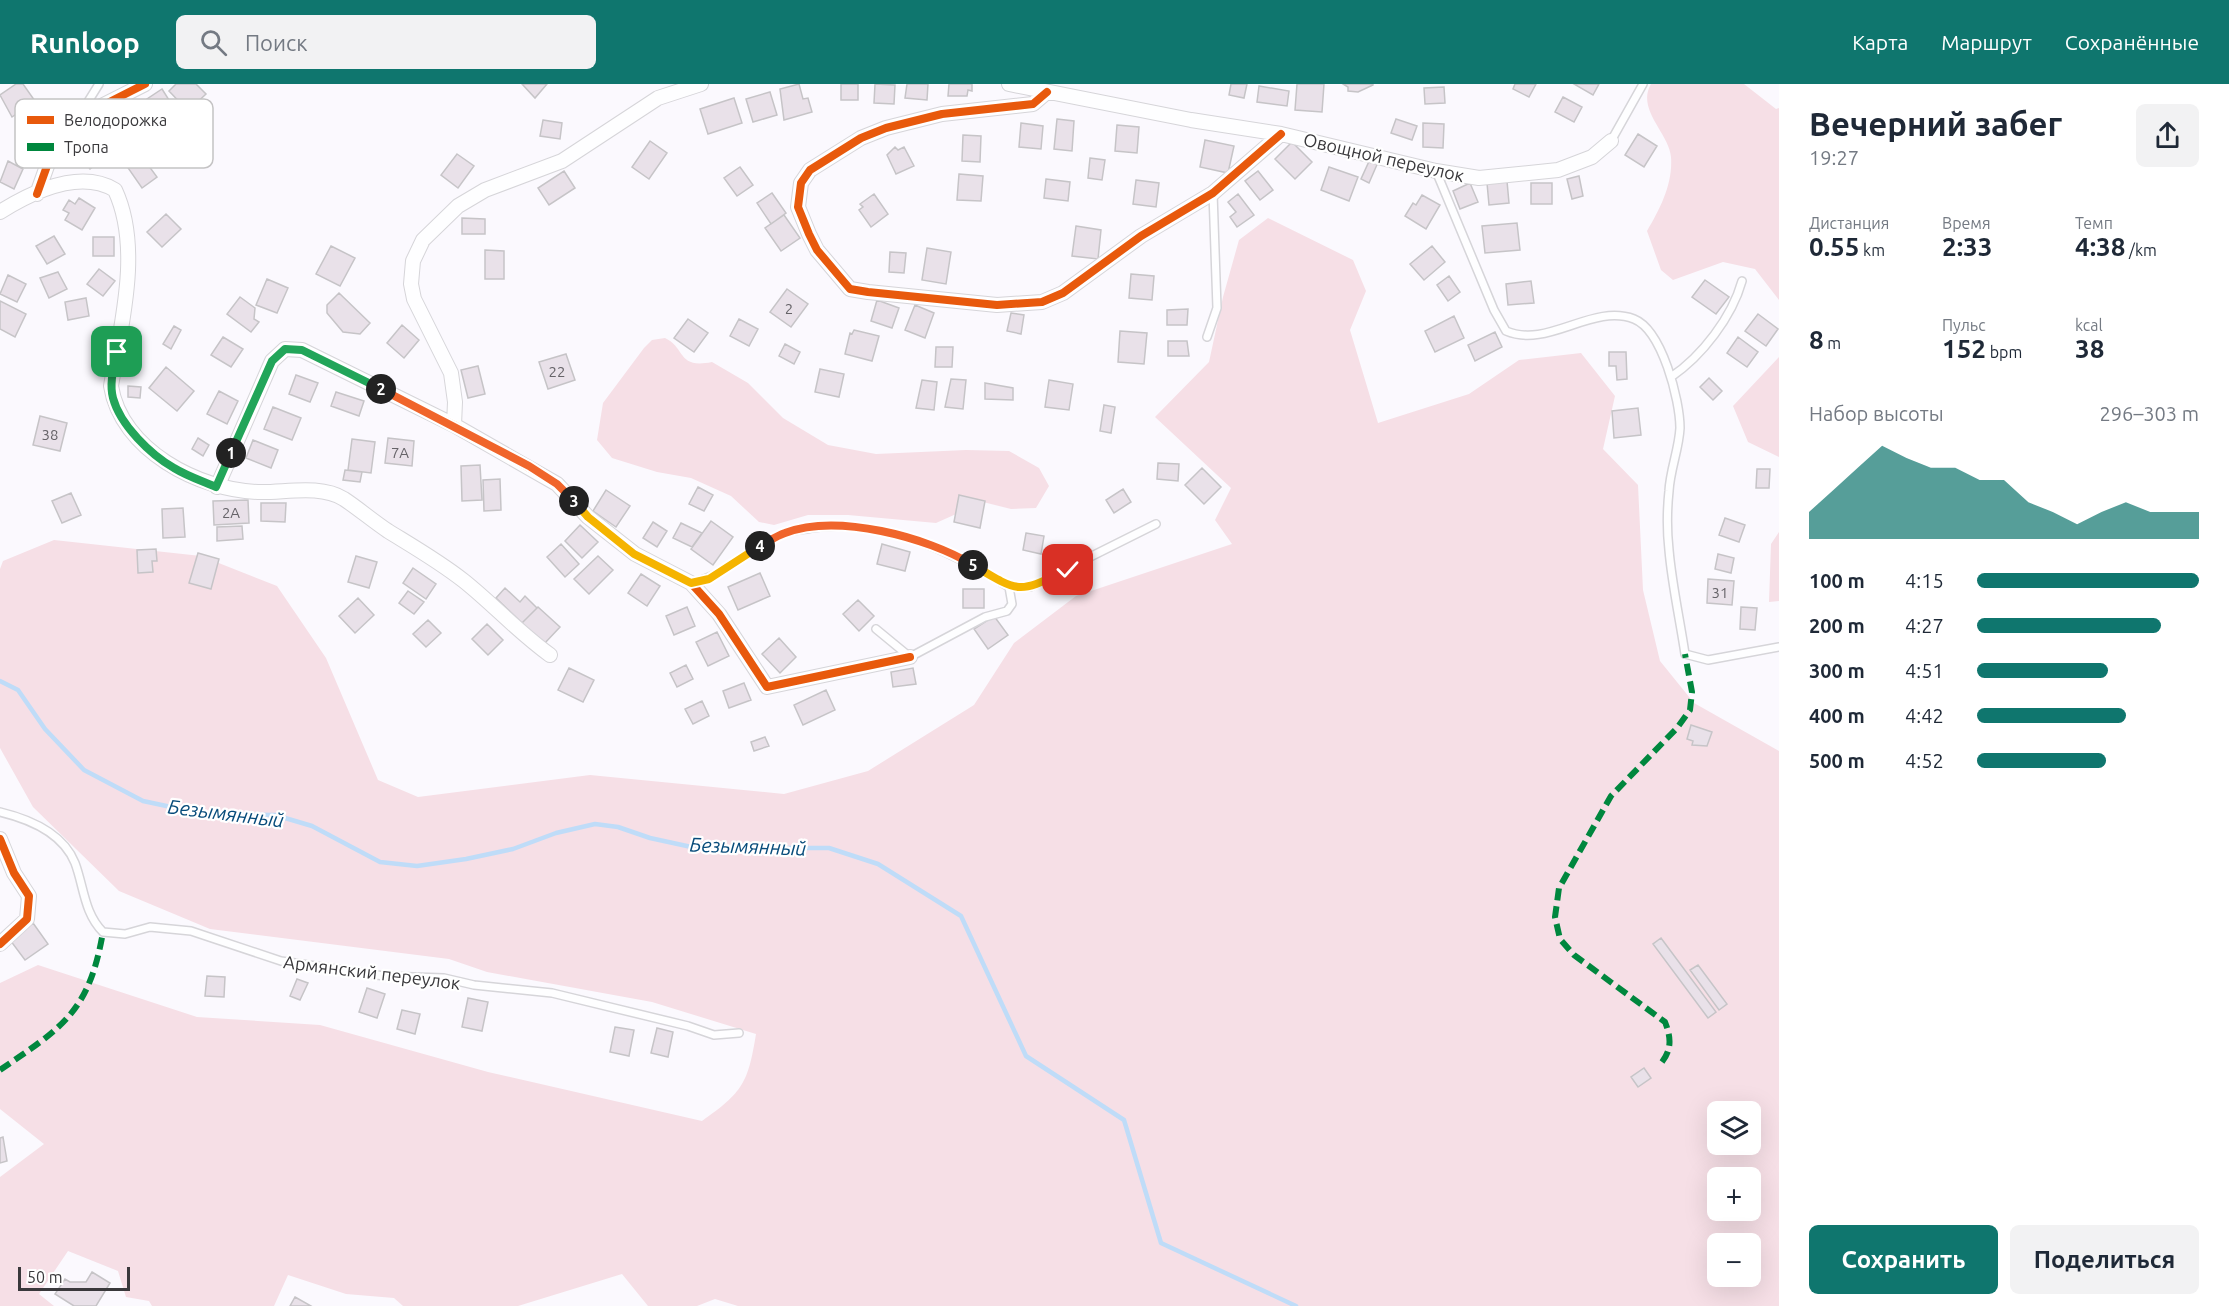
<!DOCTYPE html>
<html lang="ru">
<head>
<meta charset="utf-8">
<style>
  body { margin:0; font-family:Ubuntu,sans-serif; background:#f2f2f3; color:#1f2937; height:100vh; display:flex; flex-direction:column; font-size:22px; white-space:nowrap }
  * { box-sizing:border-box; margin:0 }
  p { font-size:20px; color:#747a83 }
  .icon { flex:none; width:33px; height:33px; fill:none; stroke:currentColor; stroke-width:2; stroke-linecap:round; stroke-linejoin:round }
  .map { position:relative; flex:1; overflow:hidden }
  .panel { display:flex; flex-direction:column; background:#fff; width:450px }
  .panel>* { flex:none }
  .buttons { position:absolute; left:1707px; top:1017px; display:grid; gap:12px }
  .buttons a { display:grid; place-items:center; width:54px; height:54px; border-radius:9px; background:#fff; box-shadow:0 6px 24px #0002; font-size:30px }
  .scale { position:absolute; left:18px; bottom:15px; width:112px; box-sizing:border-box; padding-left:6px; border:3px solid #39383b; border-top:0; font-size:16px; line-height:21px; white-space:nowrap; color:#39383b; -webkit-text-stroke:4px #fff; paint-order:stroke }
  .pin { position:absolute; display:grid; place-items:center; width:51px; height:51px; color:#fff; margin:-26px; border-radius:12px; box-shadow:0 3px 9px #0006 }
  .km { position:absolute; width:30px; height:30px; margin:-15px; border-radius:50%; background:#222; color:#fff; font-size:16px; line-height:30px; text-align:center }
  .round { display:grid; place-items:center; flex:none; width:63px; height:63px; border-radius:9px; background:#f2f2f3 }
  .headline { display:flex; align-items:center; justify-content:space-between; height:102px; padding:0 30px }
  h1 { font-size:33px; font-weight:700; line-height:45px }
  .metrics { display:grid; grid-template-columns:repeat(3,1fr); gap:9px; height:102px; padding:6px 30px }
  .metrics div { display:grid; align-content:center }
  .metrics b { font-size:26px; font-weight:700 }
  .metrics small { font-size:16px; font-weight:400 }
  .metrics p { font-size:16px }
  .chart { height:168px; padding:12px 30px }
  .chart p { display:flex; justify-content:space-between }
  .chart svg { width:100%; height:108px; margin-top:6px; fill:#0f766e; opacity:.7 }
  .cta { display:flex; gap:12px; margin-top:auto; padding:12px 30px }
  .cta a { flex:1; height:69px; border-radius:9px; background:#0f766e; color:#fff; font-size:24px; font-weight:700; line-height:69px; text-align:center }
  .cta a+a { background:#f2f2f3; color:#1f2937 }
  ul { padding:0 30px; list-style:none; font-size:20px }
  li { display:grid; grid-template-columns:96px 72px 1fr; align-items:center; height:45px }
  li i { height:15px; border-radius:8px; background:#0f766e }
  header { display:flex; align-items:center; gap:36px; box-sizing:border-box; height:84px; padding:0 30px; background:#0f766e; color:#fff }
  header strong { font-size:28px }
  nav { display:flex; gap:33px; margin-inline-start:auto; font-size:21px }
  .search { width:420px; height:54px; background:#f2f2f3; display:flex; align-items:center; gap:15px; box-sizing:border-box; padding:0 21px; border-radius:9px; color:#747a83; font-size:22px }
  main { display:flex; flex:1; min-height:0 }
  .map>svg:first-child { display:block }
  .green { fill:#f6dfe6; fill-rule:evenodd }
  .lines { fill:none; stroke-linecap:round; stroke-linejoin:round }
  .stream { stroke:#bfdcf8; stroke-width:4.5 }
  .building { fill:#e9e1e9; stroke:#c6c4c7; stroke-width:1.5 }
  .lane-casing { stroke:#d6d5d9; stroke-width:10 }
  .street-casing { stroke:#d6d5d9; stroke-width:16 }
  .lane { stroke:#fefeff; stroke-width:7 }
  .street { stroke:#fefeff; stroke-width:14 }
  .quiet { stroke:#00873e; stroke-width:6; stroke-dasharray:12 6; stroke-linecap:butt }
  .cycleway-casing { stroke:#fff; stroke-width:11 }
  .cycleway { stroke:#e8590c; stroke-width:8 }
  .split-1-casing { stroke:#fff; stroke-width:12 }
  .split-2-casing { stroke:#fff; stroke-width:12 }
  .split-3-casing { stroke:#fff; stroke-width:12 }
  .split-4-casing { stroke:#fff; stroke-width:12 }
  .split-5-casing { stroke:#fff; stroke-width:12 }
  .split-6-casing { stroke:#fff; stroke-width:12 }
  .split-1 { stroke:#22a559; stroke-width:8 }
  .split-2 { stroke:#22a559; stroke-width:8 }
  .split-3 { stroke:#f0652b; stroke-width:8 }
  .split-4 { stroke:#f5b400; stroke-width:8 }
  .split-5 { stroke:#f0652b; stroke-width:8 }
  .split-6 { stroke:#f5b400; stroke-width:8 }
  .labels { text-anchor:middle; dominant-baseline:central; stroke-width:4.5; stroke-linejoin:round; paint-order:stroke }
  .number-label { font-size:15px; fill:#666368 }
  .street-label { font-size:18px; fill:#39383b; stroke:#fff }
  .water-label { font-size:20px; font-style:italic; fill:#084c7b; stroke:#fff }
  .key { fill:#fff; stroke:#c4c3c4; stroke-width:1.5 }
  .key-label { font-size:16px; fill:#39383b }
</style>
</head>
<body>
<header>
<strong>Runloop</strong>
<div class="search"><svg class="icon" aria-label="search" viewBox="0 0 24 24"><circle cx="10" cy="10" r="6"/><path d="M15 15l6 6"/></svg>Поиск</div>
<nav><a>Карта</a><a>Маршрут</a><a>Сохранённые</a></nav>
</header>
<main>
<div class="map">
<svg width="1779" height="1222" viewBox="0 0 1779 1222">
  <rect width="100%" height="100%" fill="#fbf9fe"/>
  <path class="green" d="M1651 0H1744L1776 25 1779 24V216L1755 185 1723 178 1673 196 1661 186 1647 147C1660 125 1673 100 1671 73 1669 49 1636 26 1651 0Z
    M1268 134 1353 176 1366 207 1350 246 1378 339 1469 310 1519 276 1581 269 1615 312 1603 365 1638 401 1643 506 1660 577 1694 619 1779 667V1222H738L715 1215 697 1222H648L622 1190 518 1222H403L394 1214 346 1210 288 1191 274 1222H152L149 1217 126 1213 118 1187 68 1167 39 1210 54 1222H0V1093L44 1060 0 1025V899L38 881 197 933 320 941 488 988 702 1037C743 1008 748 999 756 950L652 918 487 888 449 875 210 845 119 807 33 723 0 664V485L3 477 54 456 201 472 277 502 326 574 378 696 418 713 590 691 784 710 868 687 974 621 1014 559 1076 512 1232 460 1215 436 1231 404 1155 333 1209 278 1223 213 1239 156ZM1718 1028H1750V1060H1718ZM1718 1094H1750V1126H1718ZM1718 1160H1750V1192H1718Z
    M665 254C686 264 677 285 712 278L748 299 783 334 828 361 876 370 966 366 1009 367 1039 384 1049 402 1036 424 1011 425 983 418 936 439 848 431H808L774 441 759 438 731 412 691 394 657 388 612 374 597 356 603 319 644 264 652 256Z
    M1779 273V373L1748 358 1733 322Z
    M1779 448V517L1769 518 1771 460Z"/>
  <g class="lines">
    <path class="stream" d="M0 597 18 606 45 645 84 686 143 717 204 730 275 731 312 742 380 778 417 782 466 775 513 765 556 749 595 740 618 743 650 754 696 764H829L878 780 961 832 1026 972 1124 1036 1161 1159 1296 1222"/>
  </g>
  <path class="building" d="M16 0H23L35 17 12 33 0 11Z
    M176 0H196L206 10 188 27 169 7Z
    M522 0H547L535 14Z
    M799 0 803 15 808 14 812 28 784 36 780 5Z
    M841 0H858V16H841Z
    M875 0 895 1 894 20 874 19Z
    M907 0H928L927 16 905 14Z
    M949 0H972V7L968 6 967 12H948Z
    M1231 0H1247L1244 14 1229 11Z
    M1297 0H1324L1322 28 1295 26Z
    M1343 0H1373V1L1358 8 1348 7V3Z
    M1515 0H1536L1529 13 1513 5Z
    M1574 0H1599L1593 11Z
    M1259 2 1289 7 1287 22 1257 18Z
    M1444 3 1445 19 1425 20 1424 4Z
    M162 5 169 16 154 26 147 15Z
    M770 8 777 31 753 38 746 15Z
    M1563 13 1582 23 1574 38 1555 28Z
    M734 14 742 39 708 50 700 25Z
    M1057 35 1074 37 1072 67 1054 65Z
    M1396 35 1417 42 1412 56 1391 49Z
    M543 36 562 39 560 55 540 52Z
    M1021 39 1043 42 1041 65 1019 63Z
    M1423 39 1444 40 1443 64 1423 63Z
    M1117 41 1139 43 1137 69 1115 67Z
    M1638 50 1657 62 1644 83 1625 71Z
    M963 51 981 52 980 78 962 77Z
    M100 55 111 69 90 85 79 70Z
    M1205 56 1234 62 1228 89 1200 83Z
    M650 57 667 69 649 95 632 83Z
    M1292 58 1312 78 1295 95 1275 75Z
    M895 63 898 66 904 63 914 82 896 90 887 71Z
    M140 70 157 93 142 104 126 81Z
    M457 70 474 82 458 104 441 91Z
    M1371 73 1379 76 1369 99 1361 95Z
    M1090 74 1105 76 1102 96 1088 94Z
    M8 77 23 85 14 105 0 98Z
    M740 83 753 101 737 112 724 94Z
    M1329 83 1358 93 1349 117 1321 106Z
    M564 87 575 104 549 121 538 104Z
    M1258 87 1273 106 1260 116 1245 97Z
    M959 90 983 92 981 117 957 116Z
    M1579 92 1583 112 1572 115 1567 95Z
    M1046 95 1070 98 1068 117 1044 114Z
    M1136 96 1159 99 1156 123 1133 120Z
    M1507 97 1509 119 1489 121 1487 99Z
    M1470 99 1478 118 1460 125 1453 107Z
    M1531 99H1552V120H1531Z
    M772 109 786 129 771 140 757 119Z
    M874 110 888 130 871 143 859 126 863 123 860 120Z
    M1238 110 1254 131 1237 143 1230 133 1236 128 1228 118Z
    M1422 111 1440 121 1426 145 1405 132 1413 119 1416 121Z
    M79 114 95 124 82 146 65 136 69 129 63 126 69 116 75 120Z
    M166 130 181 145 162 163 147 148Z
    M784 131 800 154 781 167 765 144Z
    M462 134 485 135V150H462Z
    M1517 139 1520 166 1485 169 1482 142Z
    M1076 142 1101 146 1098 175 1072 172Z
    M54 152 65 170 47 180 36 162Z
    M93 153H114V172H93Z
    M331 162 355 174 340 202 316 190Z
    M1432 162 1445 178 1424 196 1410 180Z
    M927 164 951 168 946 200 922 196Z
    M485 166 504 167V195H485Z
    M890 168 906 169 904 189 889 188Z
    M99 185 115 197 103 212 87 200Z
    M58 188 67 205 49 214 40 194Z
    M1131 190 1154 192 1152 216 1129 214Z
    M8 191 26 200 17 218 0 210Z
    M1449 192 1460 208 1448 217 1437 201Z
    M267 195 288 204 277 229 256 221Z
    M1705 196 1729 213 1716 230 1692 213Z
    M1531 197 1534 219 1508 221 1506 200Z
    M787 205 808 220 791 243 770 228Z
    M339 209 370 239 360 250 343 248 327 229V221Z
    M240 213 255 224 254 235 259 238 251 248 227 230Z
    M86 214 89 232 68 236 65 218Z
    M877 216 899 224 892 244 871 237Z
    M0 217 26 230 15 253 0 245Z
    M915 221 934 229 925 254 905 246Z
    M1188 225 1187 241H1167V226Z
    M1011 229 1024 231 1021 250 1007 247Z
    M1758 230 1778 245 1766 262 1745 247Z
    M1454 232 1464 254 1435 268 1425 247Z
    M688 235 708 249 694 268 674 254Z
    M739 235 758 245 749 262 730 252Z
    M402 241 419 256 404 274 387 259Z
    M174 242 181 246 171 265 163 260Z
    M854 246 879 252 872 277 845 270 850 249 852 250Z
    M1120 247 1147 249 1144 280 1118 278Z
    M1495 248 1502 263 1475 277 1468 261Z
    M223 253 243 265 231 283 211 271Z
    M1738 253 1758 268 1747 283 1727 269Z
    M1168 257H1187L1189 272H1168Z
    M785 260 800 268 794 280 779 272Z
    M936 263H953L952 283H935Z
    M1609 268H1626L1627 295 1617 296 1616 282H1609Z
    M566 270 575 296 548 305 539 278Z
    M478 282 485 310 468 314 461 286Z
    M166 283 194 307 177 327 149 304Z
    M820 285 844 290 839 313 815 308Z
    M296 291 318 299 310 318 289 310Z
    M1709 294 1722 307 1713 316 1700 303Z
    M951 295 966 296 963 325 945 323Z
    M922 296 937 298 934 326 916 324Z
    M1049 296 1073 300 1069 326 1045 323Z
    M985 299 1013 304V316L985 315Z
    M128 302 141 303 140 314 128 313Z
    M219 307 238 317 227 340 207 330Z
    M336 308 364 317 359 332 331 322Z
    M1104 321 1115 323 1111 349 1100 347Z
    M273 323 301 334 292 356 264 345Z
    M1638 324 1641 351 1614 354 1612 327Z
    M40 332 67 339 60 367 33 361Z
    M198 354 209 361 203 372 192 365Z
    M388 354 414 357 412 382 385 379Z
    M352 355 375 358 371 389 348 386Z
    M253 356 278 366 271 384 246 374Z
    M1158 379 1179 380 1178 397 1157 395Z
    M480 381 482 416 462 417 461 382Z
    M1202 384 1221 403 1204 420 1185 401Z
    M1757 385H1770L1769 404H1756Z
    M345 386 362 388 360 398 343 396Z
    M500 395 501 426 484 427 483 396Z
    M698 403 713 411 704 427 689 420Z
    M1123 405 1131 418 1114 429 1106 416Z
    M606 406 630 422 616 443 593 427Z
    M71 409 81 431 62 439 52 417Z
    M959 411 985 417 980 444 954 438Z
    M248 416 249 439 214 441 213 417Z
    M261 419H286L285 438 261 437Z
    M183 424 185 453 163 454 162 425Z
    M1725 434 1745 441 1739 458 1719 451Z
    M711 437 733 453 713 481 691 465Z
    M653 438 667 447 657 463 643 454Z
    M681 439 702 449 692 463 673 454Z
    M580 441 598 458 582 474 565 457Z
    M242 442 243 455 217 457V443Z
    M1026 449 1044 452 1041 470 1023 466Z
    M561 460 579 480 565 493 547 473Z
    M882 460 910 468 905 487 877 480Z
    M156 465 157 477H152L153 488 138 489 137 466Z
    M198 469 219 475 211 505 189 499Z
    M1718 470 1734 474 1731 489 1715 485Z
    M356 472 377 478 369 504 348 498Z
    M598 472 613 486 589 510 574 495Z
    M413 484 436 500 426 515 403 499Z
    M760 489 770 512 738 526 728 503Z
    M641 490 660 502 647 522 628 509Z
    M1708 495 1734 497 1732 521 1707 519Z
    M505 504 520 518 525 512 537 524 522 539 496 514Z
    M963 505H984V524H963Z
    M408 507 424 518 414 530 399 519Z
    M358 514 374 531 355 549 339 532Z
    M858 516 874 532 859 547 843 530Z
    M538 523 560 543 544 560 522 539Z
    M687 523 695 542 674 551 666 532Z
    M1741 523 1757 524 1755 546 1740 545Z
    M994 532 1008 551 988 565 974 545Z
    M428 536 441 549 426 563 413 550Z
    M487 540 503 556 488 571 472 555Z
    M717 548 729 572 708 582 696 558Z
    M779 554 796 573 780 589 762 570Z
    M686 581 693 595 677 603 670 589Z
    M569 584 594 596 583 618 558 606Z
    M913 584 916 600 893 603 891 588Z
    M744 599 751 616 729 624 723 607Z
    M826 606 835 626 803 641 794 621Z
    M702 617 709 632 693 640 685 625Z
    M1691 641 1712 648 1707 662 1692 661 1693 657 1687 655Z
    M765 653 769 662 754 667 751 658Z
    M33 839 48 860 25 876 10 856Z
    M1661 854 1716 928 1708 934 1653 860Z
    M1698 881 1727 920 1719 926 1690 886Z
    M207 892 225 893 224 913 205 912Z
    M297 895 308 899 300 916 290 912Z
    M367 904 385 910 377 934 359 928Z
    M468 914 488 918 482 947 462 943Z
    M402 926 420 930 415 950 397 945Z
    M615 943 634 946 629 972 610 968Z
    M657 944 673 948 668 973 651 969Z
    M1644 984 1651 994 1638 1003 1631 993Z
    M3 1053 7 1077 0 1079V1054Z
    M92 1188 110 1199 96 1222H74L55 1210 65 1195 70 1198H86Z
    M295 1213 311 1222H290Z"/>
  <g class="lines">
    <defs>
      <path id="lane" d="M81 29 99 0
        M1611 57 1643 0
        M1436 87 1494 226 1506 247C1548 265 1592 219 1634 235 1662 246 1680 316 1680 344 1679 365 1670 386 1669 407 1667 426 1667 448 1669 466 1672 501 1680 536 1685 570L1708 576 1779 563
        M1207 253 1217 224 1213 109
        M1671 293C1702 272 1732 233 1742 197
        M691 499C725 492 752 463 784 449 792 446 802 446 811 444 882 433 950 467 1009 503L1012 520 1007 527 985 533 910 573 876 545
        M1009 503H1030L1156 440
        M0 728C29 735 63 749 75 779 84 803 84 829 103 848L125 850 150 843 191 847 281 877 384 892 444 894 474 901 552 909 688 942 714 951 739 949"/>
      <path id="street" d="M1009 0 1191 36 1281 50 1436 87 1479 94 1558 86 1592 73 1611 57
        M1047 8 1033 20 942 30 886 44 861 54 810 86 801 99 798 123 809 150 817 166 850 205 868 208 997 221 1042 218 1063 209 1141 152 1213 109 1281 50
        M37 110 57 54 78 34 145 0
        M0 128C32 108 80 85 115 106 142 164 121 241 111 302 121 366 199 406 258 408 284 409 320 400 344 415 359 425 373 437 388 447 414 463 440 478 464 497 494 521 518 548 550 571
        M454 341 455 318 451 289 414 215 411 200 413 177 423 156 458 122 485 106 562 77 658 14 701 0
        M217 403 272 277 285 265 302 266 454 341 557 400 588 433 635 470 691 499 719 530 767 603 910 573
        M0 755 14 789 29 812 27 835 0 860"/>
    </defs>
    <use href="#lane" class="lane-casing"/>
    <use href="#street" class="street-casing"/>
    <use href="#lane" class="lane"/>
    <use href="#street" class="street"/>
    <path class="quiet" d="M1662 978C1672 965 1671 953 1665 938L1574 871 1560 855 1555 833 1559 804 1611 712 1677 644 1690 626 1692 608 1685 570
      M0 986C63 943 89 928 103 848"/>
    <defs>
      <path id="cycleway" d="M1047 8 1033 20 942 30 886 44 861 54 810 86 801 99 798 123 809 150 817 166 850 205 868 208 997 221 1042 218 1063 209 1141 152 1213 109 1281 50
        M37 110 57 54 78 34 145 0
        M217 403 272 277 285 265 302 266 454 341 557 400 588 433 635 470 691 499 719 530 767 603 910 573
        M0 755 14 789 29 812 27 835 0 860"/>
    </defs>
    <use href="#cycleway" class="cycleway-casing"/>
    <use href="#cycleway" class="cycleway"/>
  </g>
  <g class="lines">
    <defs>
      <path id="split-1" d="M117 268C114 283 109 299 113 314 120 341 151 371 174 384 187 392 202 397 216 403L231 369"/>
      <path id="split-2" d="M231 369 272 277 285 265 302 266 381 305"/>
      <path id="split-3" d="M381 305 529 382 557 400 574 417"/>
      <path id="split-4" d="M574 417 588 433 634 470 691 499 709 495 760 462"/>
      <path id="split-5" d="M760 462C768 458 776 452 785 449 837 429 927 453 973 481"/>
      <path id="split-6" d="M973 481C1021 510 1018 509 1068 486"/>
    </defs>
    <use href="#split-1" class="split-1-casing"/>
    <use href="#split-2" class="split-2-casing"/>
    <use href="#split-3" class="split-3-casing"/>
    <use href="#split-4" class="split-4-casing"/>
    <use href="#split-5" class="split-5-casing"/>
    <use href="#split-6" class="split-6-casing"/>
    <use href="#split-1" class="split-1"/>
    <use href="#split-2" class="split-2"/>
    <use href="#split-3" class="split-3"/>
    <use href="#split-4" class="split-4"/>
    <use href="#split-5" class="split-5"/>
    <use href="#split-6" class="split-6"/>
  </g>
  <g class="labels">
    <g class="number-label">
      <text x="789" y="224">2</text>
      <text x="557" y="287">22</text>
      <text x="50" y="350">38</text>
      <text x="400" y="368">7А</text>
      <text x="231" y="428">2А</text>
      <text x="1720" y="508">31</text>
    </g>
    <g class="street-label">
      <text transform="translate(1384 73) rotate(13)">Овощной переулок</text>
      <text transform="translate(372 888) rotate(7)">Армянский переулок</text>
    </g>
    <g class="water-label">
      <text transform="translate(226 729) rotate(7)">Безымянный</text>
      <text transform="translate(748 762) rotate(2)">Безымянный</text>
    </g>
  </g>
  <rect x="15" y="15" width="198" height="69" rx="9" class="key"/>
  <rect x="27" y="32" width="27" height="8" fill="#e8590c"/>
  <rect x="27" y="59" width="27" height="8" fill="#00873e"/>
  <g class="key-label">
    <text x="64" y="42">Велодорожка</text>
    <text x="64" y="69">Тропа</text>
  </g>
</svg>
<div class="buttons">
<a><svg class="icon" aria-label="layers" viewBox="0 0 24 24"><path d="M12 4l9 5-9 5-9-5zM3 14l9 5 9-5"/></svg></a>
<a>+</a>
<a>−</a>
</div>
<div class="scale">50 m</div>
<div class="pin" style="left:117px;top:268px;background:#1e9e55"><svg class="icon" aria-label="arrive" viewBox="0 0 24 24"><path d="M6 21V4h12l-3 4 3 4H6"/></svg></div>
<div class="pin" style="left:1068px;top:486px;background:#d93025"><svg class="icon" aria-label="check" viewBox="0 0 24 24"><path d="M5 12l5 5 9-10"/></svg></div>
<b class="km" style="left:231px;top:369px">1</b>
<b class="km" style="left:381px;top:305px">2</b>
<b class="km" style="left:574px;top:417px">3</b>
<b class="km" style="left:760px;top:462px">4</b>
<b class="km" style="left:973px;top:481px">5</b>
</div>
<section class="panel">
<div class="headline"><div><h1>Вечерний забег</h1><p>19:27</p></div><a class="round"><svg class="icon" aria-label="share" viewBox="0 0 24 24"><path d="M12 15V3M7 8l5-5 5 5M5 13v7h14v-7"/></svg></a></div>
<div class="metrics">
<div><p>Дистанция</p><b>0.55<small> km</small></b></div>
<div><p>Время</p><b>2:33</b></div>
<div><p>Темп</p><b>4:38<small> /km</small></b></div>
</div>
<div class="metrics">
<div><b>8<small> m</small></b></div>
<div><p>Пульс</p><b>152<small> bpm</small></b></div>
<div><p>kcal</p><b>38</b></div>
</div>
<div class="chart"><p><span>Набор высоты</span>296–303 m</p>
<svg viewBox="0 0 160 44" preserveAspectRatio="none"><path d="M0 44V33L10 24L20 15L30 6L40 11L50 15L60 15L70 20L80 20L90 29L100 33L110 38L120 33L130 29L140 33L150 33L160 33V44z"/></svg>
</div>
<ul>
<li><b>100 m</b>4:15<i style="width:100%"></i></li>
<li><b>200 m</b>4:27<i style="width:83%"></i></li>
<li><b>300 m</b>4:51<i style="width:59%"></i></li>
<li><b>400 m</b>4:42<i style="width:67%"></i></li>
<li><b>500 m</b>4:52<i style="width:58%"></i></li>
</ul>
<div class="cta"><a>Сохранить</a><a>Поделиться</a></div>
</section>
</main>
</body>
</html>
